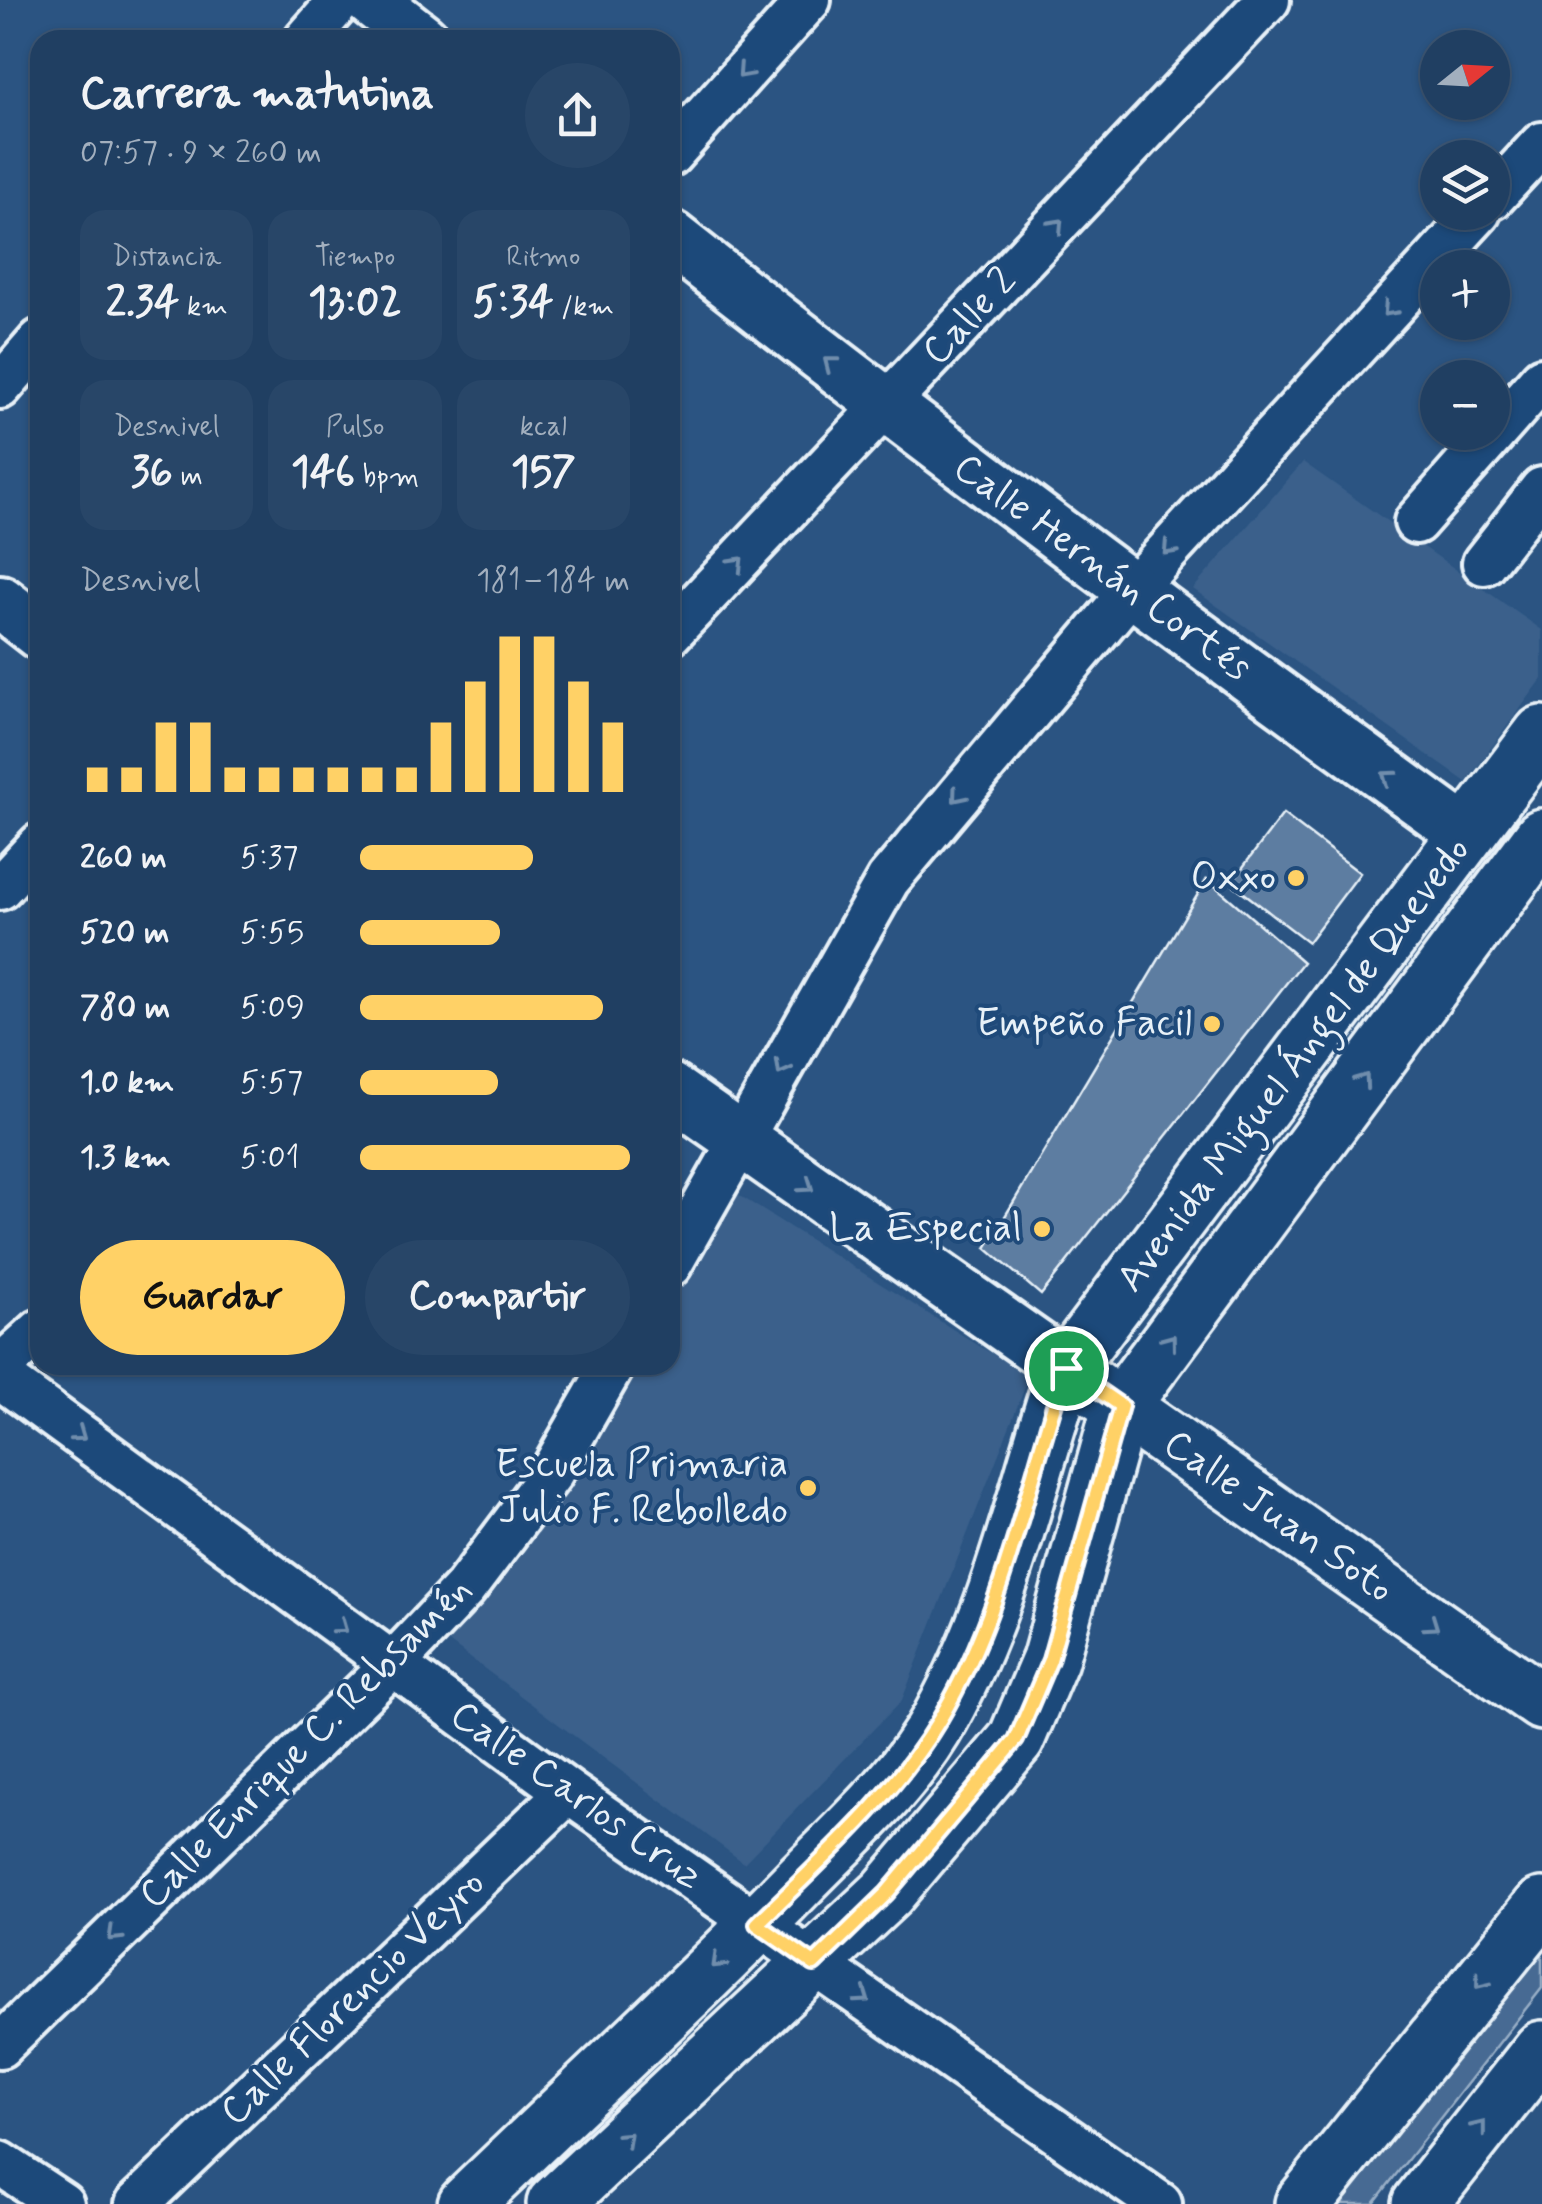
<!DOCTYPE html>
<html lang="es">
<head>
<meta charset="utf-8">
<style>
  body { margin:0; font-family:Mynerve,sans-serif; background:#284668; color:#f1f3f6; height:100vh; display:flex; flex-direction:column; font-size:38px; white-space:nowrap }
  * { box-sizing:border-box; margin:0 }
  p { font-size:32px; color:#a2afbe }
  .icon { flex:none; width:55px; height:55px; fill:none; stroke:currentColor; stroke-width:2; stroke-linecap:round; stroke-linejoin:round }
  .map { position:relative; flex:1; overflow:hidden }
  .sheet { position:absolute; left:30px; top:30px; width:650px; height:1345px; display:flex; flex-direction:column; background:#203f62; border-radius:30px; box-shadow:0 2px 8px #0004,0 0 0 2px #3d5877 }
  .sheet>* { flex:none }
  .needle { width:65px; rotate:72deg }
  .tools { position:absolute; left:1420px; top:30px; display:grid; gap:20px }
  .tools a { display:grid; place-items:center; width:90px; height:90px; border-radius:50%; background:#203f62; box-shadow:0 2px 8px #0004,0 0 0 2px #3d5877; font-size:50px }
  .pin { position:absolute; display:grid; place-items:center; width:85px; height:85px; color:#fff; margin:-42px; border:5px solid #fff; border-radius:50%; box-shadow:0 2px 10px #0007 }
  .round { display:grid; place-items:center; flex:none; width:105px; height:105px; border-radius:52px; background:#284668 }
  .summary { display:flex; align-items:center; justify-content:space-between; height:170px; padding:0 50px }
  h1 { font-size:45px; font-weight:700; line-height:75px }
  .metrics { display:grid; grid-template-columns:repeat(3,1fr); gap:15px; height:170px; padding:10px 50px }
  .metrics div { display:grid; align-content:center; border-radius:25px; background:#284668; text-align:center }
  .metrics b { font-size:42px; font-weight:700 }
  .metrics small { font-size:28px; font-weight:400 }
  .metrics p { font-size:28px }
  .chart { height:280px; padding:20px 50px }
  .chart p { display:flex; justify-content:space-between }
  .chart svg { width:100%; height:180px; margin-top:10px; stroke:#ffd166; stroke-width:6 }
  .button { display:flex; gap:20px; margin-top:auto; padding:20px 50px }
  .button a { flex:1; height:115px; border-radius:60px; background:#ffd166; color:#111; font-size:40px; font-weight:700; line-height:115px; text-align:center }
  .button a+a { background:#284668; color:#f1f3f6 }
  ul { padding:0 50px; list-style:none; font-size:32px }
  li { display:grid; grid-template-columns:160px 120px 1fr; align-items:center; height:75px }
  li i { height:25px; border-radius:12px; background:#ffd166 }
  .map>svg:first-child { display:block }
  .built { fill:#3a608b }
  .green { fill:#476b93; stroke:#98aec6; stroke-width:2.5 }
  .building { fill:#5d7da1; stroke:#e8f1f8; stroke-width:2.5 }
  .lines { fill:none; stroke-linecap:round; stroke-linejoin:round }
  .minor-casing { stroke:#e8f1f8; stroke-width:50 }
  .tertiary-casing { stroke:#e8f1f8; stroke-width:60 }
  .secondary-casing { stroke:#e8f1f8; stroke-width:62 }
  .minor { stroke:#1f4a7a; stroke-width:42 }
  .tertiary { stroke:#1f4a7a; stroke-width:52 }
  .secondary { stroke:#1f4a7a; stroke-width:55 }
  .oneway { stroke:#6f8dac }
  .route-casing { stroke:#fff; stroke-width:20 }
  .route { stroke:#ffd166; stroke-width:12 }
  .poi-dot { fill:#ffd166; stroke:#1f4a7a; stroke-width:4 }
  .labels { text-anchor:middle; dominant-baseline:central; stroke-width:8; stroke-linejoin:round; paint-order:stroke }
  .street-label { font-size:40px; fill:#e8f1f8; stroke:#1f4a7a }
  .poi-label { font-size:40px; fill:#e8f1f8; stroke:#1f4a7a; text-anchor:end }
</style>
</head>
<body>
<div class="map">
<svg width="1542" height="2204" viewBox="0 0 1542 2204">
  <rect width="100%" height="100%" fill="#2b5482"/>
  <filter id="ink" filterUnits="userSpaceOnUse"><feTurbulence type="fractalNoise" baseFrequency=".01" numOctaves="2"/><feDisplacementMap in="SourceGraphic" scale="20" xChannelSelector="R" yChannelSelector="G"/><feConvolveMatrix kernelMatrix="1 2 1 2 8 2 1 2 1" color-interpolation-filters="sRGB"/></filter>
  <g filter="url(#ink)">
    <path class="built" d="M1303 462 1542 630V679L1466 782 1193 589Z
      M726 1187 1029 1377 902 1700 744 1863 438 1634 517 1560 626 1365H670V1287Z"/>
    <path class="green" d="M1542 1940V1988L1373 2204H1335Z"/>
    <path class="building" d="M1283 814 1360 873 1308 942 1231 883Z
      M1207 879 1303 962 1041 1295 986 1248Z"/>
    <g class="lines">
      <defs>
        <path id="minor" d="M306 40 341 0
          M670 155 809 0
          M1492 198 1542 144
          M0 387 40 341
          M1416 522 1542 379
          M1484 563 1542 489
          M670 633 1268 0
          M0 888 40 845
          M670 1265 888 880 1131 591 1479 212
          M0 1367 40 1331
          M0 1377 568 1792 1160 2204
          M0 2046 393 1664 465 1588 550 1475 613 1365
          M0 2163 62 2204
          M137 2204 568 1792"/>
        <path id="tertiary" d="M371 0 422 40
          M670 237C931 443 1197 639 1467 834
          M0 602 40 633
          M670 1090 1066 1368"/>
        <path id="secondary" d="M1093 1387 1542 1702
          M466 2204C577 2097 691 1993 798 1883 849 1831 906 1781 941 1717 1004 1603 1025 1489 1066 1368L1542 734
          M555 2204 887 1893 1016 1740 1050 1660 1121 1406 1542 837
          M1303 2204 1542 1906
          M1420 2204 1542 2049"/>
      </defs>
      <use href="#minor" class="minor-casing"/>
      <use href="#tertiary" class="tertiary-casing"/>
      <use href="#secondary" class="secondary-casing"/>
      <use href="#minor" class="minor"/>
      <use href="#tertiary" class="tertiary"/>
      <use href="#secondary" class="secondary"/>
    </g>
    <defs><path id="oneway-chevron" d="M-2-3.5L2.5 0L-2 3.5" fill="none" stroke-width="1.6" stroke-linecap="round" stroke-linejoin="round" transform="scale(2.5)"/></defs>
    <g class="oneway">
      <use href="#oneway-chevron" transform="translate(744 72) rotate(132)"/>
      <use href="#oneway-chevron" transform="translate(1057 225) rotate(-47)"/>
      <use href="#oneway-chevron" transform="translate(1389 310) rotate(133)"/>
      <use href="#oneway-chevron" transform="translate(830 363) rotate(-142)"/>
      <use href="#oneway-chevron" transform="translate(1169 549) rotate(133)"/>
      <use href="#oneway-chevron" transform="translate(737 563) rotate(-46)"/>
      <use href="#oneway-chevron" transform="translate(1388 777) rotate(-144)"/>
      <use href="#oneway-chevron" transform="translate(958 796) rotate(130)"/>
      <use href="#oneway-chevron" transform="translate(782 1068) rotate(119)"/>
      <use href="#oneway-chevron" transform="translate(1363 1080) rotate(-54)"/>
      <use href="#oneway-chevron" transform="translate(807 1186) rotate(35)"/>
      <use href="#oneway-chevron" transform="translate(1170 1341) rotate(-53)"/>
      <use href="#oneway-chevron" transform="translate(79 1435) rotate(36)"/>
      <use href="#oneway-chevron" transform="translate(1432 1625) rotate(35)"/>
      <use href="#oneway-chevron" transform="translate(341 1627) rotate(36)"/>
      <use href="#oneway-chevron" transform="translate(114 1935) rotate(136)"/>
      <use href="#oneway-chevron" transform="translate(718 1962) rotate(136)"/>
      <use href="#oneway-chevron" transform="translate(1481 1982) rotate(129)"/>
      <use href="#oneway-chevron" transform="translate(863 1997) rotate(35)"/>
      <use href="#oneway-chevron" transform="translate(1480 2127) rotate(-52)"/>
      <use href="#oneway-chevron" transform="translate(626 2138) rotate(-43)"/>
    </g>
  </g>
  <g class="lines" filter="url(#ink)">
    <defs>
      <path id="route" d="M1066 1368 1121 1406 1050 1660 1016 1740 887 1893 814 1964 757 1924C821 1860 893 1798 940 1719 1005 1610 1026 1486 1066 1368Z"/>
    </defs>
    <use href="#route" class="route-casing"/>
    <use href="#route" class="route"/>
  </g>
  <g class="poi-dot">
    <circle cx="1296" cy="878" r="10"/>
    <circle cx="1212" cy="1024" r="10"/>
    <circle cx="1042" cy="1229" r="10"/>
    <circle cx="808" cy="1488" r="10"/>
  </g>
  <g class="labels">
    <g class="street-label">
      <text transform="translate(970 317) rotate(-47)">Calle 2</text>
      <text transform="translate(1102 568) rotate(36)">Calle Hernán Cortés</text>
      <text transform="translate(1294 1065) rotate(-53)">Avenida Miguel Ángel de Quevedo</text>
      <text transform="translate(1278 1517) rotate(35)">Calle Juan Soto</text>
      <text transform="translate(306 1743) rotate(-45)">Calle Enrique C. Rebsamén</text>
      <text transform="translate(576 1796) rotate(35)">Calle Carlos Cruz</text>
      <text transform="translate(353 1998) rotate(-44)">Calle Florencio Veyro</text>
    </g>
    <g class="poi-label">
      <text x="1276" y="878">Oxxo</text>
      <text x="1192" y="1024">Empeño Facil</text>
      <text x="1022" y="1229">La Especial</text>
      <text x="788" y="1465">Escuela Primaria<tspan x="788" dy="46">Julio F. Rebolledo</tspan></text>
    </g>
  </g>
</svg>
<div class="tools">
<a><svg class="needle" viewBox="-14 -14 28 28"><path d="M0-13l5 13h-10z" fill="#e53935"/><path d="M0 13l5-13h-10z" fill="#a2afbe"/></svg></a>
<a><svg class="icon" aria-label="layers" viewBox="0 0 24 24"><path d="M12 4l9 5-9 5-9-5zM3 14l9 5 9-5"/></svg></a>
<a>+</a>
<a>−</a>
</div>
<div class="pin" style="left:1066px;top:1368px;background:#1e9e55"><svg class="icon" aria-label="arrive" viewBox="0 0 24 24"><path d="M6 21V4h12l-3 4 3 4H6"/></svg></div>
<section class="sheet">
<div class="summary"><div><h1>Carrera matutina</h1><p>07:57 · 9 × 260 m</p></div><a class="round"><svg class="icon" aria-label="share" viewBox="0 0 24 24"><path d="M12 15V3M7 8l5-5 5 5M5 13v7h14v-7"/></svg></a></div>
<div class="metrics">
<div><p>Distancia</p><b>2.34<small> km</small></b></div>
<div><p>Tiempo</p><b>13:02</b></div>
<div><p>Ritmo</p><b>5:34<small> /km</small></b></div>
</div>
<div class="metrics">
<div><p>Desnivel</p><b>36<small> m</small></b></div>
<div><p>Pulso</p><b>146<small> bpm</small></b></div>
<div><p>kcal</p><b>157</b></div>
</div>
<div class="chart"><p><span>Desnivel</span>181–184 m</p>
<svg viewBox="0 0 160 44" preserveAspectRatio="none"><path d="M5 44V38M15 44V38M25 44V27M35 44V27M45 44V38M55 44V38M65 44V38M75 44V38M85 44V38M95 44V38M105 44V27M115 44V17M125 44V6M135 44V6M145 44V17M155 44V27"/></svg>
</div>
<ul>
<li><b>260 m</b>5:37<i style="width:64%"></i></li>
<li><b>520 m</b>5:55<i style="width:52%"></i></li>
<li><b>780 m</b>5:09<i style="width:90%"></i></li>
<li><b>1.0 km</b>5:57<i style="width:51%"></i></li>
<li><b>1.3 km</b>5:01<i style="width:100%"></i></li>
</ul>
<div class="button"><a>Guardar</a><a>Compartir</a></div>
</section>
</div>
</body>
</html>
